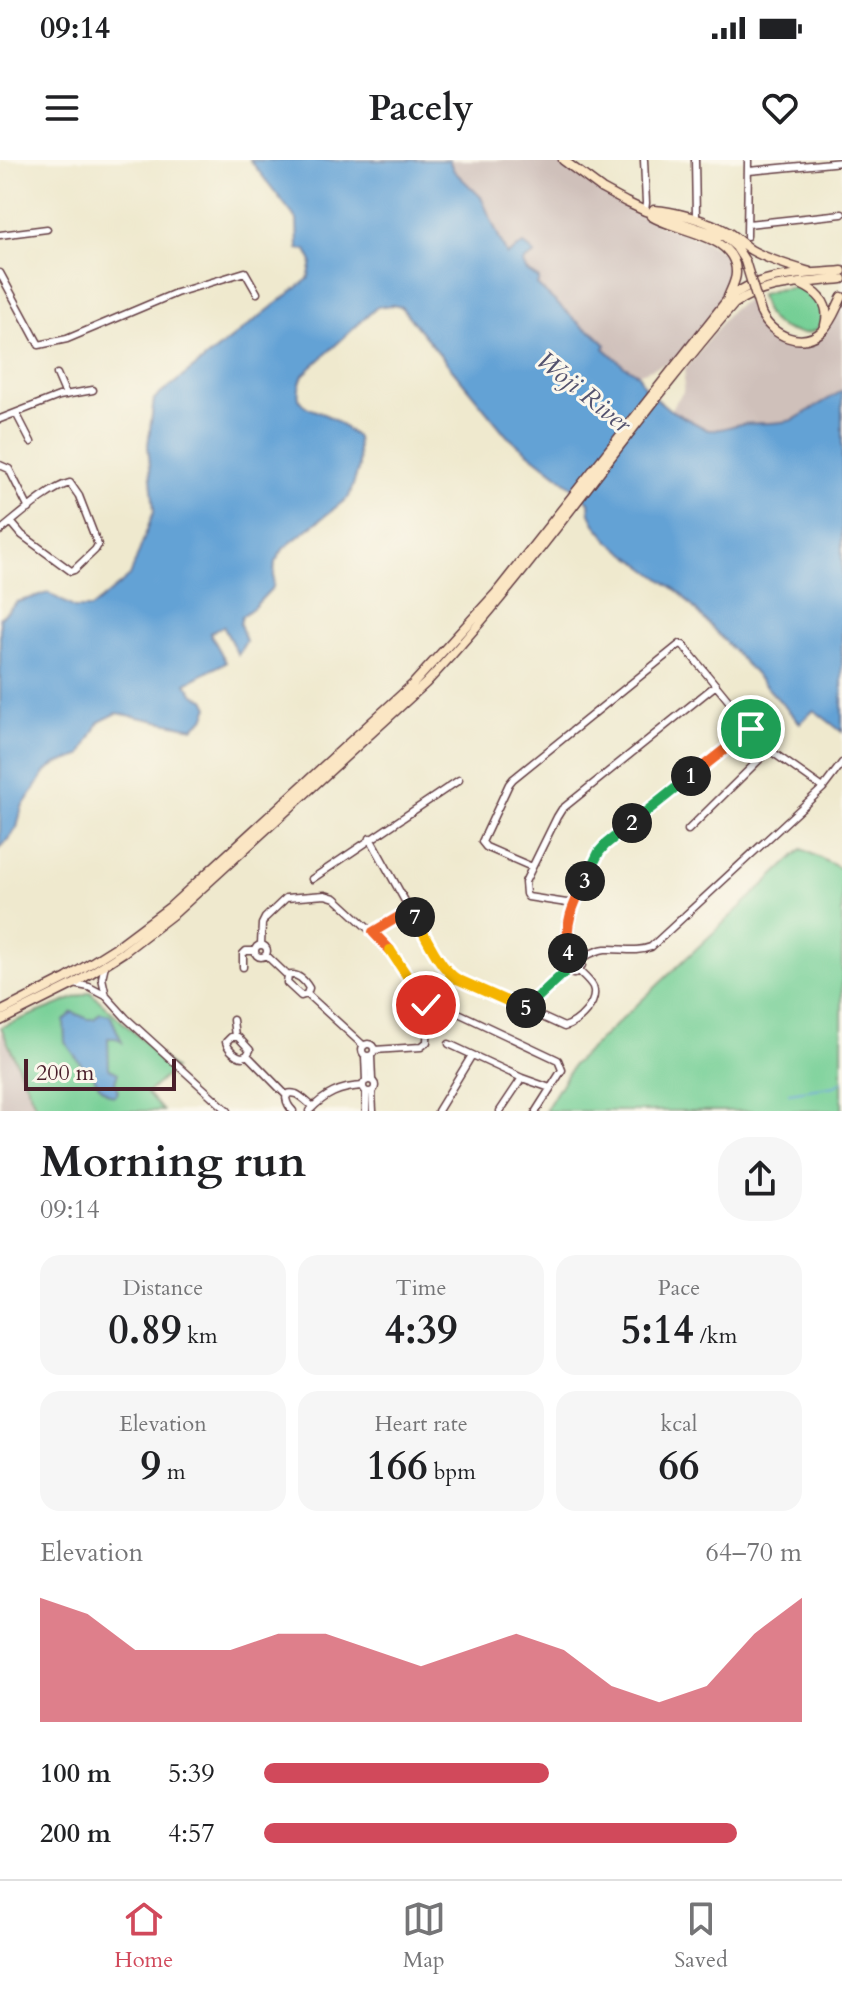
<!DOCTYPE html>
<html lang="en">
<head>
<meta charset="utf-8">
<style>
  body { margin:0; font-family:Cardo,serif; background:#f6f6f6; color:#202124; height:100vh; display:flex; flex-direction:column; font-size:30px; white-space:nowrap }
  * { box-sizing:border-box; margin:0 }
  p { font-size:26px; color:#757577 }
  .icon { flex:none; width:44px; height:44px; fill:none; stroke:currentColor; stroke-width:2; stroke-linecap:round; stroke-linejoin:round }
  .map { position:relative; height:951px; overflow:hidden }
  .sheet { display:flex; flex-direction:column; background:#fff; flex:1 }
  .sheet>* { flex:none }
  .scale { position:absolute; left:24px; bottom:20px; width:152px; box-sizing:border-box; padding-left:8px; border:4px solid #4a1f2b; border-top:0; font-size:22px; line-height:28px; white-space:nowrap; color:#4a1f2b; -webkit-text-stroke:6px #fbf7ec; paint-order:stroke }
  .pin { position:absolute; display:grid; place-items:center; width:68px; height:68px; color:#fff; margin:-34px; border:4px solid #fff; border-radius:50%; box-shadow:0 2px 8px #0007 }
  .km { position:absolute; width:40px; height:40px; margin:-20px; border-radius:50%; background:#222; color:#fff; font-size:22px; line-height:40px; text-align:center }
  .round { display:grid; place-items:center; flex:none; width:84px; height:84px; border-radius:32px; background:#f6f6f6 }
  .headline { display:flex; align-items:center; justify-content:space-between; height:136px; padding:0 40px }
  h1 { font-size:44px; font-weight:800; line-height:60px }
  .figures { display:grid; grid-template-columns:repeat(3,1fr); gap:12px; height:136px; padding:8px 40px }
  .figures div { display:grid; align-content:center; border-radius:20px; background:#f6f6f6; text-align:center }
  .figures b { font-size:40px; font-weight:800 }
  .figures small { font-size:22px; font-weight:400 }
  .figures p { font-size:22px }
  .chart { height:224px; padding:16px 40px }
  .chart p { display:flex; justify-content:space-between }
  .chart svg { width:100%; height:144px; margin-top:8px; fill:#d1495b; opacity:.7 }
  ul { padding:0 40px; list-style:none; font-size:26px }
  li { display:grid; grid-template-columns:128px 96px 1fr; align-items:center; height:60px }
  li i { height:20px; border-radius:10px; background:#d1495b }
  .status { display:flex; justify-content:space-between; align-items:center; height:56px; padding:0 40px; background:#fff; direction:ltr }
  .status svg { height:22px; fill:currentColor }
  header { display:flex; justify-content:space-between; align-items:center; height:104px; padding:0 40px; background:#fff; font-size:36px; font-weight:800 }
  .tab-bar { display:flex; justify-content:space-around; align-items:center; height:112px; border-top:2px solid #e0e0e0; background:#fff; font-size:22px; color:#757577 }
  .tab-bar a { display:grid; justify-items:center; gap:4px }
  .tab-bar .on { color:#d1495b }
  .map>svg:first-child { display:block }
  .industrial { fill:#cfc0ba }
  .green { fill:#74cf95; stroke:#5f7760; stroke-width:2 }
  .water { fill:#63a2d5; stroke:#566080; stroke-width:2 }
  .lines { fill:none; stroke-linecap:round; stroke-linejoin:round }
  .stream { stroke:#63a2d5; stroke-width:2 }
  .street-casing { stroke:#633d43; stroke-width:9 }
  .secondary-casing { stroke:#633d43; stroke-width:11 }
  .street { stroke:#fff; stroke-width:6 }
  .secondary { stroke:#fbe6c4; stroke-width:8 }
  .secondary-bridge-casing { stroke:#633d43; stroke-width:11; stroke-linecap:butt }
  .secondary-bridge { stroke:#fbe6c4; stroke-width:8 }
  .split-1-casing { stroke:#fff; stroke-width:16 }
  .split-2-casing { stroke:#fff; stroke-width:16 }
  .split-3-casing { stroke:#fff; stroke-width:16 }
  .split-4-casing { stroke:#fff; stroke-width:16 }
  .split-5-casing { stroke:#fff; stroke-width:16 }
  .split-6-casing { stroke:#fff; stroke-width:16 }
  .split-7-casing { stroke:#fff; stroke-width:16 }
  .split-8-casing { stroke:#fff; stroke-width:16 }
  .split-9-casing { stroke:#fff; stroke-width:16 }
  .split-1 { stroke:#f0652b; stroke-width:10 }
  .split-2 { stroke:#22a559; stroke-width:10 }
  .split-3 { stroke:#22a559; stroke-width:10 }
  .split-4 { stroke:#f0652b; stroke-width:10 }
  .split-5 { stroke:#22a559; stroke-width:10 }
  .split-6 { stroke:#f5b400; stroke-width:10 }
  .split-7 { stroke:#f5b400; stroke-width:10 }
  .split-8 { stroke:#f0652b; stroke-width:10 }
  .split-9 { stroke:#f5b400; stroke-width:10 }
  .labels { text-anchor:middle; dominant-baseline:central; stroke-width:6; stroke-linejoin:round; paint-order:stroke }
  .water-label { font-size:26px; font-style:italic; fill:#54536f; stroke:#fbf7ec }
</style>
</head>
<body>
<div class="status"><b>09:14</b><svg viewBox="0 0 49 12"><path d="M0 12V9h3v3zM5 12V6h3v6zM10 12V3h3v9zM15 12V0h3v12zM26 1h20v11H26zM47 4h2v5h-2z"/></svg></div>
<header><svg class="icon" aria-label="menu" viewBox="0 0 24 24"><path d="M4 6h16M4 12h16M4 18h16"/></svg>Pacely<svg class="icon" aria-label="heart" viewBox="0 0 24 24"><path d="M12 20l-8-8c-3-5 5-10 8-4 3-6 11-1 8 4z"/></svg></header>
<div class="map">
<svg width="842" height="951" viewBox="0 0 842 951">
  <rect width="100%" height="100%" fill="#fbf7ec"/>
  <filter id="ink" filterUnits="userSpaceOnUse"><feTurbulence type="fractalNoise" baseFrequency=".0125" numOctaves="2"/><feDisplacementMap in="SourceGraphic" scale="16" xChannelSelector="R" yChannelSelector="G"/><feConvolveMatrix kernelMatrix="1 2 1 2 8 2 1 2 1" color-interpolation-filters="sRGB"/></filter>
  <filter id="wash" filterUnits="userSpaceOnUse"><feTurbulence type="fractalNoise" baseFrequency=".006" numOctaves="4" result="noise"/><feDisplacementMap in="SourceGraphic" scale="32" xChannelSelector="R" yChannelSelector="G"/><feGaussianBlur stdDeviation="1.8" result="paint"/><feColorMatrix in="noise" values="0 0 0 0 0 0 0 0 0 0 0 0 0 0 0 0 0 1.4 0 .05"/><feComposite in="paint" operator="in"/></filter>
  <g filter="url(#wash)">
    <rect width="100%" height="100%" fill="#efe9ce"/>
    <path class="industrial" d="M449 0H555L629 50 663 66 704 81 720 90 727 96 733 113 727 133 675 200 638 214 623 205 604 188 606 185 594 173 583 167 536 125 539 119 527 111 523 104 535 93 524 84 507 96 481 37 454 11Z
      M751 139 757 158 764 169 778 178 800 184 811 183 824 176 842 143V231L793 260 785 263 737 265 715 270H708L670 250 683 232 685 210 731 150 742 143Z
      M1 867 38 951H0Z"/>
    <path class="green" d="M797 127C837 138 829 188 785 169 768 162 765 151 760 135L775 130Z
      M802 689 842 709V951H545L573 905Z
      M90 832 174 909 147 933 163 951H38L1 867Z"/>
    <path class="water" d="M250 0H449L454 11 481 37 507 95 524 84 535 94 524 101 523 104 527 111 539 119 537 125 583 167 594 173 606 185 604 188 623 205 638 214 645 229 670 250 708 270C720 271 729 266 741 264 758 262 776 265 793 260L842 231V572L814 550 800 563 680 433 610 382 595 364 590 354 589 342 570 325 507 276 401 147 392 145 377 147 303 215C290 248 306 245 330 257 339 262 348 271 357 277L359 307 349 337 284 388 275 402 273 427 254 447 242 456 240 464 246 481 238 495 223 466 210 473 226 502 186 523 194 535 205 539 209 547 204 559 193 568 117 553 99 562 81 596 56 604 46 612 22 647 17 668 0 689V458L17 442 48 433 75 448H91L130 416 154 351 148 285 154 239 308 119 312 102 306 90 298 89 297 60Z
      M72 852 88 859H94L100 853 110 855 122 882 116 878H108L109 908 118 913 115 922 118 932 114 936C103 933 95 921 92 911L81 904 65 882 64 861Z"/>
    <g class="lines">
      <path class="stream" d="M789 933 835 926 842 922"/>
    </g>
  </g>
  <g filter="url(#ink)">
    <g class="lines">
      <defs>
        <path id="street" d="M644 0 646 43 645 51
          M695 0 696 56
          M749 11 842 2
          M748 64 842 54
          M0 75 47 69
          M747 76 748 0
          M0 113 39 185 67 179 176 133 245 112 257 133
          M57 214 66 235
          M16 253 31 282
          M0 259 59 236 93 230
          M0 305 9 309 29 349
          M0 371C18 357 49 328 70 323L79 336 98 385 95 390 74 410 71 411 22 375 11 362
          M688 670 769 590
          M370 678 410 750 444 806 452 816 564 867C578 863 599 843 593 827 591 822 583 815 579 811
          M532 707 486 687 482 682 509 624 513 619 680 484 683 485 768 589 823 628
          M312 719 459 620
          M573 744 528 737 526 734 525 722 557 657 562 649 716 525
          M373 772 410 750
          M261 784 262 764 265 758 286 738 325 735 335 738 388 787 419 833 426 845 428 857 427 882 421 887 374 890
          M255 791a6 6 0 1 1 12 0a6 6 0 1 1-12 0Z
          M266 795 288 816
          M569 796C568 785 566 774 567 764 571 743 592 700 606 684L751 569
          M580 799 582 805 579 811 574 814 565 812 562 806 563 800 571 795 580 799C588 795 596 790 605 789 621 788 635 793 651 787L823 628 842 603
          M105 805 102 818 106 836
          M243 807V794L246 791H255
          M74 824 89 827 106 836 126 858 228 951
          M307 834 309 828C305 821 297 812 288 816L287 823 301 836 307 834 364 886
          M423 841 452 850 558 900 562 910 536 951
          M525 849 565 812
          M233 860 235 876
          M362 890a6 6 0 1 1 12 0a6 6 0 1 1-12 0Z
          M449 884 522 918 550 928
          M247 895 243 897C236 897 228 889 226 882L231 877H238L250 890 247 895 287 936
          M365 896 366 921
          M371 896 372 920
          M363 926a6 6 0 1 1 12 0a6 6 0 1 1-12 0Z
          M366 932V951
          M372 932 373 951
          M293 951C287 945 280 930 296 934 301 936 308 943 313 947
          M309 951C325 934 340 927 363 926
          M438 951 472 895
          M500 951 522 918"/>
        <path id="secondary" d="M563 0 602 29 626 42 645 51 725 77 736 87 745 101
          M654 50C674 51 708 61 726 71 735 76 742 84 751 90 769 100 790 106 810 112
          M651 56C676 72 737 74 736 113 736 121 731 129 728 137
          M800 124C818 132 831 144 825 165
          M761 153C771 176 803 190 823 170 832 161 836 148 842 137
          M0 852 67 818 118 786 170 747 413 524 496 433 728 139C759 112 804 115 842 111
          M0 861 74 824 124 792 176 752 426 523C538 404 627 267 734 144 764 122 806 123 842 119"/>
      </defs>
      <use href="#street" class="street-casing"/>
      <use href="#secondary" class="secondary-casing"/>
      <use href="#street" class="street"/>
      <use href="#secondary" class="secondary"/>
      <defs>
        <path id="secondary-bridge" d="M745 101 761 153"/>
      </defs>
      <use href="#secondary-bridge" class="secondary-bridge-casing"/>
      <use href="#secondary-bridge" class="secondary-bridge"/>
    </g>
  </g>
  <g class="lines" filter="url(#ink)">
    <defs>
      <path id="split-1" d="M691 616 751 569"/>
      <path id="split-2" d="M632 663 691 616"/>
      <path id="split-3" d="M585 721 599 692 606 684 632 663"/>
      <path id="split-4" d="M568 793C565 762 572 747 585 721"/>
      <path id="split-5" d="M526 848 565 812 562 803 569 796 568 793"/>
      <path id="split-6" d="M457 819 525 849 526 848"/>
      <path id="split-7" d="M415 757C425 775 440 809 457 819"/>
      <path id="split-8" d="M390 790 373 772 410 750 415 757"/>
      <path id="split-9" d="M390 790 426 845"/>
    </defs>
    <use href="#split-1" class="split-1-casing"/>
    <use href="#split-2" class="split-2-casing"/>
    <use href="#split-3" class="split-3-casing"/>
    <use href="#split-4" class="split-4-casing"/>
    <use href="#split-5" class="split-5-casing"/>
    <use href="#split-6" class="split-6-casing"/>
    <use href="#split-7" class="split-7-casing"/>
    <use href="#split-8" class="split-8-casing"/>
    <use href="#split-9" class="split-9-casing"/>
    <use href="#split-1" class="split-1"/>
    <use href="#split-2" class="split-2"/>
    <use href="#split-3" class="split-3"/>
    <use href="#split-4" class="split-4"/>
    <use href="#split-5" class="split-5"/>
    <use href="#split-6" class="split-6"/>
    <use href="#split-7" class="split-7"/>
    <use href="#split-8" class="split-8"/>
    <use href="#split-9" class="split-9"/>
  </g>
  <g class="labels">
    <g class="water-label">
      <text transform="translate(584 232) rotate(39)">Woji River</text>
    </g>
  </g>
</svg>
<div class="scale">200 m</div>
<div class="pin" style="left:751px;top:569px;background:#1e9e55"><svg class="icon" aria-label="arrive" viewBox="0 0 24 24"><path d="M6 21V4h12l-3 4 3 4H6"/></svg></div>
<div class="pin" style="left:426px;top:845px;background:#d93025"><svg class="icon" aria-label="check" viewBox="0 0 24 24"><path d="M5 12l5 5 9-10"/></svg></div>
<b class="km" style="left:691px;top:616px">1</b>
<b class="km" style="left:632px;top:663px">2</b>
<b class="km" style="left:585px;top:721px">3</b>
<b class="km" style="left:568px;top:793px">4</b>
<b class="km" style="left:526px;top:848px">5</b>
<b class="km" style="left:415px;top:757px">7</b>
</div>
<section class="sheet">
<div class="headline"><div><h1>Morning run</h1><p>09:14</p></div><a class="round"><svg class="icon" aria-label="share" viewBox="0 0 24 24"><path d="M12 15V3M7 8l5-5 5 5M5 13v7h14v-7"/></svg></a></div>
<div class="figures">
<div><p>Distance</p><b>0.89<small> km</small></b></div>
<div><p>Time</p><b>4:39</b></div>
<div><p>Pace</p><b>5:14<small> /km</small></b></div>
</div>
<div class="figures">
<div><p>Elevation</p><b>9<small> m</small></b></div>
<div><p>Heart rate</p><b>166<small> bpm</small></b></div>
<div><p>kcal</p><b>66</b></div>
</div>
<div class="chart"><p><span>Elevation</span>64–70 m</p>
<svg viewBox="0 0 160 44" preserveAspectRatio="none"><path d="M0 44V6L10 11L20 22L30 22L40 22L50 17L60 17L70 22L80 27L90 22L100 17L110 22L120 33L130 38L140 33L150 17L160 6V44z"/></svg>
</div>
<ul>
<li><b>100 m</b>5:39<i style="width:53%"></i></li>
<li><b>200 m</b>4:57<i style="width:88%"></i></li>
</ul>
</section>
<nav class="tab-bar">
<a class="on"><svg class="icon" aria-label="home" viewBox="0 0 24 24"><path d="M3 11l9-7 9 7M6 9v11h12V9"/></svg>Home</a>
<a><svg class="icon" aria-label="map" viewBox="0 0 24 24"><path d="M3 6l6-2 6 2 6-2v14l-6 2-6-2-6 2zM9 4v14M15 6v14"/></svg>Map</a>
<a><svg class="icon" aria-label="saved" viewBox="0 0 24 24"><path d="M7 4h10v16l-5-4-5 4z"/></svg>Saved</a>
</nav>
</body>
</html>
